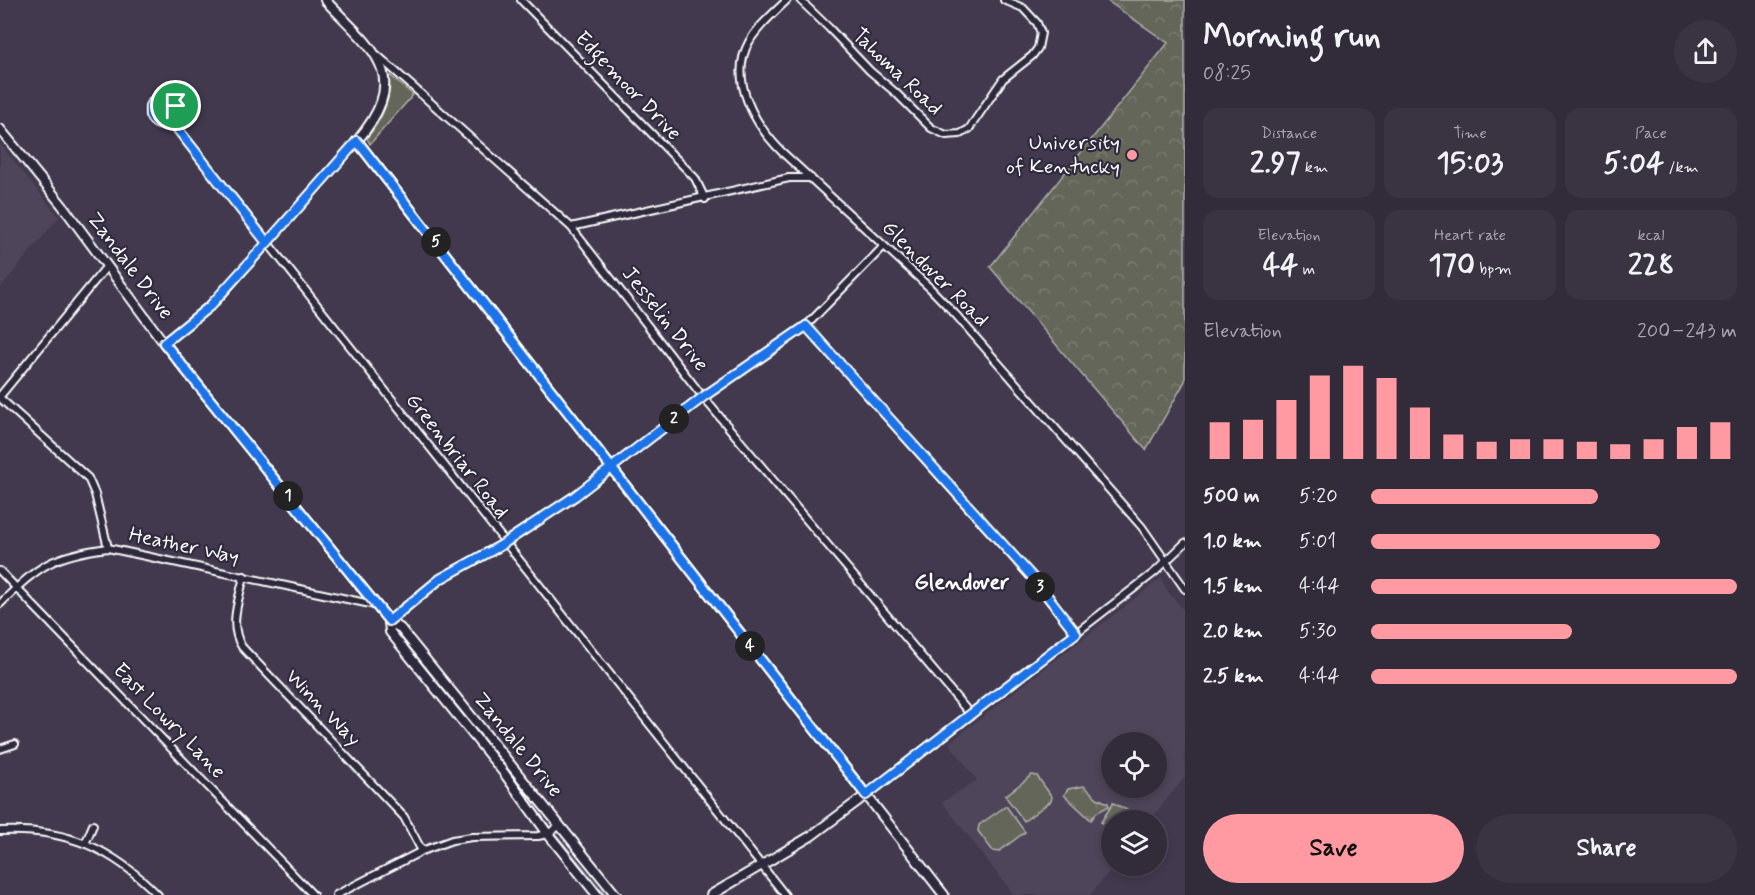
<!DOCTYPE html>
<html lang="en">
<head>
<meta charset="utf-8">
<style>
  body { margin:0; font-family:Mynerve,sans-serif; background:#3a3342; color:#f1f3f6; height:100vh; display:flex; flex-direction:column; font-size:22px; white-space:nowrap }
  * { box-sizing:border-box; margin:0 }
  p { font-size:20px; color:#a8a7af }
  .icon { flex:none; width:33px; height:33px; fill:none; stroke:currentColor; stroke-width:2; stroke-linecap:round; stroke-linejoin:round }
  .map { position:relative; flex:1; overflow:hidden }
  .details { display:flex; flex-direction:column; background:#322b3a; width:570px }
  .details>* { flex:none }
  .tools { position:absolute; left:1101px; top:732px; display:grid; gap:12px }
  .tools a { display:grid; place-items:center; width:66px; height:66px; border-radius:50%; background:#322b3a; box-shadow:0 3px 9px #0003,0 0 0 2px #4d4754; font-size:30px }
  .pin { position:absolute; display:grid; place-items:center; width:51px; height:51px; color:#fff; margin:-26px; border:3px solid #fff; border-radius:50%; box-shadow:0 2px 6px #0007 }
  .km { position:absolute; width:30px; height:30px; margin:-15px; border-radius:50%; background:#222; color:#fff; font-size:16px; line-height:30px; text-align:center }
  .round { display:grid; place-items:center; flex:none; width:63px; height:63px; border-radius:32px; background:#3a3342 }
  .head { display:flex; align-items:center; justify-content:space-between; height:102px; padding:0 18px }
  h1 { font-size:33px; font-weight:800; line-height:45px }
  .stats { display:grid; grid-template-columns:repeat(3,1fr); gap:9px; height:102px; padding:6px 18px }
  .stats div { display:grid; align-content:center; border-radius:15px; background:#3a3342; text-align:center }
  .stats b { font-size:30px; font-weight:800 }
  .stats small { font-size:16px; font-weight:400 }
  .stats p { font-size:16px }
  .chart { height:168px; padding:12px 18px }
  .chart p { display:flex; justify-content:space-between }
  .chart svg { width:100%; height:108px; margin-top:6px; stroke:#ff9aa2; stroke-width:6 }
  .primary-button { display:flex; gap:12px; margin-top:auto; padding:12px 18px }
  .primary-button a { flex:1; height:69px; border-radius:36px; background:#ff9aa2; color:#111; font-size:24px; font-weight:800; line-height:69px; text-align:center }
  .primary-button a+a { background:#3a3342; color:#f1f3f6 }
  ul { padding:0 18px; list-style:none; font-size:20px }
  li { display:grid; grid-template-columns:96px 72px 1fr; align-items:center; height:45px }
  li i { height:15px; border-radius:8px; background:#ff9aa2 }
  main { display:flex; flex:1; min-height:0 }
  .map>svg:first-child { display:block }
  .built { fill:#4f445a; fill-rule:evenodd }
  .grass { fill:#636658; stroke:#b1b2ac; stroke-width:1.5 }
  .park { fill:url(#park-crowns); stroke:#b1b2ac; stroke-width:1.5 }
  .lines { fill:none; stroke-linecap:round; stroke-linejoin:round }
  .stream { stroke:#9da3b2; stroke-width:2 }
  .minor-casing { stroke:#fff; stroke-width:10 }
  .tertiary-casing { stroke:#fff; stroke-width:12 }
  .minor { stroke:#2f2a3d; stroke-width:6 }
  .tertiary { stroke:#2f2a3d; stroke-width:8 }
  .route-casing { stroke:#fff; stroke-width:12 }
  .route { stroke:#1a73e8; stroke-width:8 }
  .poi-dot { fill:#ff9aa2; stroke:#2f2a3d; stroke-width:2 }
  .labels { text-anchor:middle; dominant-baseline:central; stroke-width:4.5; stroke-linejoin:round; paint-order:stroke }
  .street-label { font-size:21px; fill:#fff; stroke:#2f2a3d }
  .poi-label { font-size:21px; fill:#fff; stroke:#2f2a3d; text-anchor:end }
  .neighbourhood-label { font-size:22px; font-weight:bold; fill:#fff; stroke:#2f2a3d }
</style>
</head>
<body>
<main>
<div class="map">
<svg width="1185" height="895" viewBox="0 0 1185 895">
  <defs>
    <pattern id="park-crowns" width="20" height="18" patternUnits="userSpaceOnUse" patternTransform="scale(1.5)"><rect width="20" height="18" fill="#636658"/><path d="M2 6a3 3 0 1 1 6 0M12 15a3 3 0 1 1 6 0" fill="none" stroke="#7a7d71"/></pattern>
  </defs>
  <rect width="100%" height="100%" fill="#42394e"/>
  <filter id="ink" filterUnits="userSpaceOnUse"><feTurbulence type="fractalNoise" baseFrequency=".0167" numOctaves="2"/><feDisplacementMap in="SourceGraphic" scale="12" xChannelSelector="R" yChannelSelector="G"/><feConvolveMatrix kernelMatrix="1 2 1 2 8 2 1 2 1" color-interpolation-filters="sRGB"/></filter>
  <g filter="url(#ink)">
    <path class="built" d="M0 144 59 217 0 288Z
      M1161 578 1168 592 1185 611V777L1150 820H1112V866H1114L1090 895H1014L942 802 977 780 949 743ZM1112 742H1156V788H1112Z"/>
    <path class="grass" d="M391 76 413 95 370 144 367 138C381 120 392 100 389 77Z
      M1032 775 1037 776 1052 797 1051 801 1024 821 1005 796Z
      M1006 806 1025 832 998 852 993 851 978 831 979 825Z"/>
    <path class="park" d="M1106 0H1185V381L1146 450 990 267 1168 43Z
      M1084 786 1097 798 1108 803 1109 806 1096 813 1091 820 1064 795 1068 789Z
      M1113 803 1135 814 1131 820H1112L1111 828 1101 822Z"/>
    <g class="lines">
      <path class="stream" d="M395 630 490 750
        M509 774 549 826
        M556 835 605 895"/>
      <defs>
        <path id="minor" d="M521 0 695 178 705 199
          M787 0C774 13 758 26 749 42 728 80 755 125 782 152L930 288 956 315 1142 527 1185 589
          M800 0 829 28 870 71 896 93 931 128 946 135 960 134 969 129 1003 79 1032 56 1038 48 1041 33 1037 23 1023 8 1004 0
          M377 55 571 227 703 397 971 715
          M149 111a14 14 0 1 1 28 0a14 14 0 1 1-28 0Z
          M172 122 785 895
          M571 227 789 178H811
          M806 326 1035 581 1076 633
          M164 343 217 300 357 141
          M0 396 107 266
          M0 398 88 478 95 494 108 548
          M0 571 313 895
          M244 576C239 600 228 625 242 647L404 817 422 851
          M0 604C39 565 53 555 108 548L375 605
          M389 621 440 579 500 546 575 496 703 397 806 326 884 246
          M0 749 15 744
          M866 795 1155 572 1185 543
          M0 831C66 828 112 848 158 895
          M85 844 93 825
          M336 895 422 851 452 840 472 837 538 836 548 834 560 825"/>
        <path id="tertiary" d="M325 0C373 50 413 74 357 141L944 895
          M0 129 62 205 164 343 389 621 400 628 616 895
          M389 621 390 632 504 773 548 834 597 895
          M711 895 811 836 866 795"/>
      </defs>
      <use href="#minor" class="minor-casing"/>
      <use href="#tertiary" class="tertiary-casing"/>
      <use href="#minor" class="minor"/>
      <use href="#tertiary" class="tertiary"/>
    </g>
  </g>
  <g class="lines" filter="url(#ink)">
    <defs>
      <path id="route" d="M176 106V115L172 122 267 243 210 306 164 343 389 621 440 579 500 546 575 496 703 397 806 326 1035 580 1076 633 866 795 357 141 267 243 261 235 172 122C163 127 154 125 150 115V106L156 99H169L176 106"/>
    </defs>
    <use href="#route" class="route-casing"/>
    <use href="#route" class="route"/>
  </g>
  <circle class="poi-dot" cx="1132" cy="155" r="6"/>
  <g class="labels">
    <g class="street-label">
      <text transform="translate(897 72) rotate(44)">Tahoma Road</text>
      <text transform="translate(628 86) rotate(46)">Edgemoor Drive</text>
      <text transform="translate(130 266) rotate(53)">Zandale Drive</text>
      <text transform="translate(935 274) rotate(45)">Glendover Road</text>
      <text transform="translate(665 319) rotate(52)">Jesselin Drive</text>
      <text transform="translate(457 456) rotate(52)">Greenbriar Road</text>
      <text transform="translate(184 546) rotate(12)">Heather Way</text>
      <text transform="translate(323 708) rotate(46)">Winn Way</text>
      <text transform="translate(169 721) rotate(46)">East Lowry Lane</text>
      <text transform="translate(518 745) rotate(51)">Zandale Drive</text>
    </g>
    <g class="poi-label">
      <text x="1120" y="143">University<tspan x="1120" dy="24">of Kentucky</tspan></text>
    </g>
    <g class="neighbourhood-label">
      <text x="962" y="583">Glendover</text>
    </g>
  </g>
</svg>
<div class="tools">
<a><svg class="icon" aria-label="locate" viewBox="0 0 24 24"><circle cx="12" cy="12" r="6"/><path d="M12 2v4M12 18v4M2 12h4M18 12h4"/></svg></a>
<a><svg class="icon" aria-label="layers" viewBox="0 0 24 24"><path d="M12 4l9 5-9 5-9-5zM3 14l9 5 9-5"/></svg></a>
</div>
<div class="pin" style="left:176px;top:106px;background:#1e9e55"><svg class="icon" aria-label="arrive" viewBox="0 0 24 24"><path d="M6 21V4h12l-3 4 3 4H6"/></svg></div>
<b class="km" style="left:288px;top:496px">1</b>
<b class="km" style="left:674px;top:419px">2</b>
<b class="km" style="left:1040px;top:587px">3</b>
<b class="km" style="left:750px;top:646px">4</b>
<b class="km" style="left:436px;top:242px">5</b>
</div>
<section class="details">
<div class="head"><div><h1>Morning run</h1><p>08:25</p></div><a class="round"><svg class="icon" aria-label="share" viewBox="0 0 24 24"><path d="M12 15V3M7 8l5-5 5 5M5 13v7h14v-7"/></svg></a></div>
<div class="stats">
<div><p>Distance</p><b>2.97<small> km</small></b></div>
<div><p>Time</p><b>15:03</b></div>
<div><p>Pace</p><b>5:04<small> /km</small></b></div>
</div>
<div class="stats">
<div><p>Elevation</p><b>44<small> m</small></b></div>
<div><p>Heart rate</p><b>170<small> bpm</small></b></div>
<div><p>kcal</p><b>228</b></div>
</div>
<div class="chart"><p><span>Elevation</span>200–243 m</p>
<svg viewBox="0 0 160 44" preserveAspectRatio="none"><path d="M5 44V29M15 44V28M25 44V20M35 44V10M45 44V6M55 44V11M65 44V23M75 44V34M85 44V37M95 44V36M105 44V36M115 44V37M125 44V38M135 44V36M145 44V31M155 44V29"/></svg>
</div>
<ul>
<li><b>500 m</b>5:20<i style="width:62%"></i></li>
<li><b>1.0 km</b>5:01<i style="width:79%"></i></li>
<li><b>1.5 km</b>4:44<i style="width:100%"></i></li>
<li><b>2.0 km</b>5:30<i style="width:55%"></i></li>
<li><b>2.5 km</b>4:44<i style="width:100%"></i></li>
</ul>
<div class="primary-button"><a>Save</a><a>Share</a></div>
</section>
</main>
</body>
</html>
